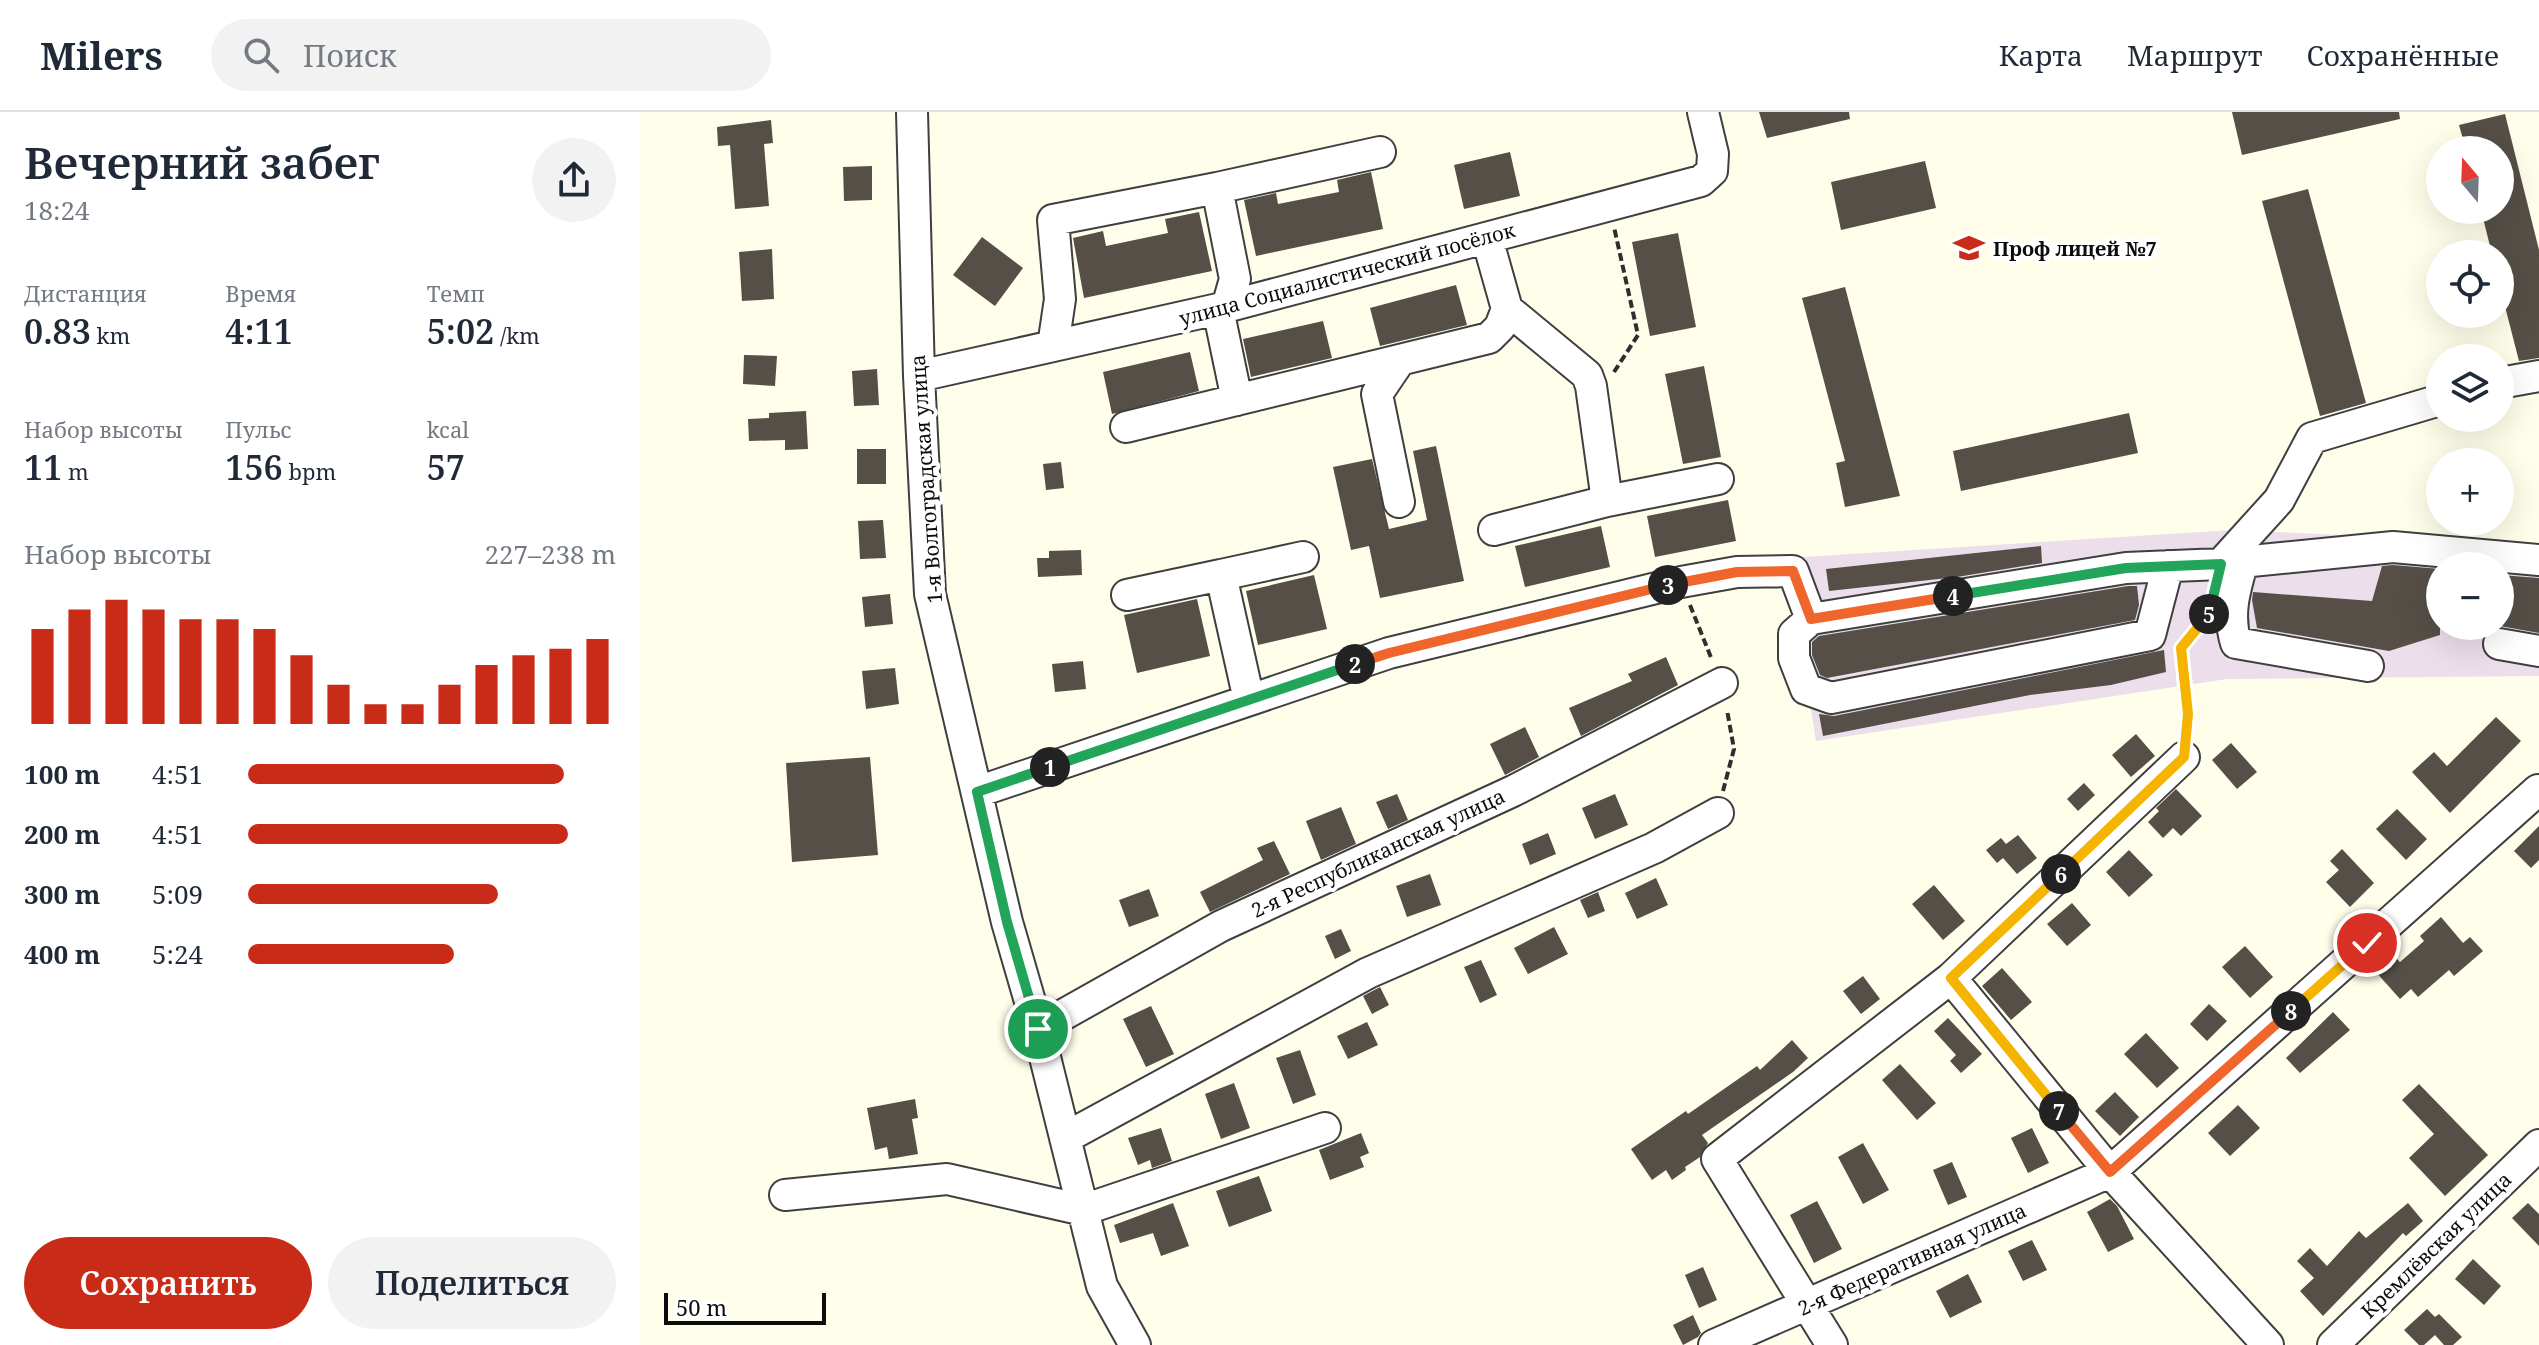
<!DOCTYPE html>
<html lang="ru">
<head>
<meta charset="utf-8">
<style>
  body { margin:0; font-family:"Noto Serif",serif; background:#f2f2f3; color:#1f2937; height:100vh; display:flex; flex-direction:column; font-size:30px; white-space:nowrap }
  * { box-sizing:border-box; margin:0 }
  p { font-size:26px; color:#747a83 }
  .icon { flex:none; width:44px; height:44px; fill:none; stroke:currentColor; stroke-width:2; stroke-linecap:round; stroke-linejoin:round }
  .map { position:relative; flex:1; overflow:hidden }
  .sheet { display:flex; flex-direction:column; background:#fff; width:640px }
  .sheet>* { flex:none }
  .needle { width:52px; rotate:341deg }
  .fabs { position:absolute; left:1786px; top:24px; display:grid; gap:16px }
  .fabs a { display:grid; place-items:center; width:88px; height:88px; border-radius:50%; background:#fff; box-shadow:0 8px 32px #0002; font-size:40px }
  .scale { position:absolute; left:24px; bottom:20px; width:162px; box-sizing:border-box; padding-left:8px; border:4px solid #0c0c0c; border-top:0; font-size:22px; line-height:28px; white-space:nowrap; color:#0c0c0c; -webkit-text-stroke:6px #fff; paint-order:stroke }
  .pin { position:absolute; display:grid; place-items:center; width:68px; height:68px; color:#fff; margin:-34px; border:4px solid #fff; border-radius:50%; box-shadow:0 2px 8px #0007 }
  .km { position:absolute; width:40px; height:40px; margin:-20px; border-radius:50%; background:#222; color:#fff; font-size:22px; line-height:40px; text-align:center }
  .round { display:grid; place-items:center; flex:none; width:84px; height:84px; border-radius:42px; background:#f2f2f3 }
  .overview { display:flex; align-items:center; justify-content:space-between; height:136px; padding:0 24px }
  h1 { font-size:44px; font-weight:600; line-height:60px }
  .stats { display:grid; grid-template-columns:repeat(3,1fr); gap:12px; height:136px; padding:8px 24px }
  .stats div { display:grid; align-content:center }
  .stats b { font-size:34px; font-weight:600 }
  .stats small { font-size:22px; font-weight:400 }
  .stats p { font-size:22px }
  .chart { height:224px; padding:16px 24px }
  .chart p { display:flex; justify-content:space-between }
  .chart svg { width:100%; height:144px; margin-top:8px; stroke:#c82b17; stroke-width:6 }
  .cta { display:flex; gap:16px; margin-top:auto; padding:16px 24px }
  .cta a { flex:1; height:92px; border-radius:48px; background:#c82b17; color:#fff; font-size:32px; font-weight:600; line-height:92px; text-align:center }
  .cta a+a { background:#f2f2f3; color:#1f2937 }
  ul { padding:0 24px; list-style:none; font-size:26px }
  li { display:grid; grid-template-columns:128px 96px 1fr; align-items:center; height:60px }
  li i { height:20px; border-radius:10px; background:#c82b17 }
  header { display:flex; align-items:center; gap:48px; box-sizing:border-box; height:112px; padding:0 40px; background:#fff; border-bottom:2px solid #e0e1e3 }
  header strong { font-size:38px }
  nav { display:flex; gap:44px; margin-inline-start:auto; font-size:28px }
  .search { width:560px; height:72px; background:#f2f2f3; display:flex; align-items:center; gap:20px; box-sizing:border-box; padding:0 28px; border-radius:44px; color:#747a83; font-size:30px }
  main { display:flex; flex:1; min-height:0 }
  .map>svg:first-child { display:block }
  .industrial { fill:#ecdeeb; fill-rule:evenodd }
  .building { fill:#554f47 }
  .lines { fill:none; stroke-linecap:round; stroke-linejoin:round }
  .minor-casing { stroke:#3f3f3f; stroke-width:34 }
  .path { stroke:#2e2e2e; stroke-width:4; stroke-dasharray:8 4; stroke-linecap:butt }
  .minor { stroke:#fff; stroke-width:30 }
  .split-1-casing { stroke:#fff; stroke-width:16 }
  .split-2-casing { stroke:#fff; stroke-width:16 }
  .split-3-casing { stroke:#fff; stroke-width:16 }
  .split-4-casing { stroke:#fff; stroke-width:16 }
  .split-5-casing { stroke:#fff; stroke-width:16 }
  .split-6-casing { stroke:#fff; stroke-width:16 }
  .split-7-casing { stroke:#fff; stroke-width:16 }
  .split-8-casing { stroke:#fff; stroke-width:16 }
  .split-9-casing { stroke:#fff; stroke-width:16 }
  .split-1 { stroke:#22a559; stroke-width:10 }
  .split-2 { stroke:#22a559; stroke-width:10 }
  .split-3 { stroke:#f0652b; stroke-width:10 }
  .split-4 { stroke:#f0652b; stroke-width:10 }
  .split-5 { stroke:#22a559; stroke-width:10 }
  .split-6 { stroke:#f5b400; stroke-width:10 }
  .split-7 { stroke:#f5b400; stroke-width:10 }
  .split-8 { stroke:#f0652b; stroke-width:10 }
  .split-9 { stroke:#f5b400; stroke-width:10 }
  .labels { text-anchor:middle; dominant-baseline:central; stroke-width:8; stroke-linejoin:round; paint-order:stroke }
  .poi-label { font-size:20px; font-weight:bold; fill:#0c0c0c; stroke:#fff; text-anchor:start }
  .street-label { font-size:20px; fill:#0c0c0c; stroke:#fff }
</style>
</head>
<body>
<header>
<strong>Milers</strong>
<div class="search"><svg class="icon" aria-label="search" viewBox="0 0 24 24"><circle cx="10" cy="10" r="6"/><path d="M15 15l6 6"/></svg>Поиск</div>
<nav><a>Карта</a><a>Маршрут</a><a>Сохранённые</a></nav>
</header>
<main>
<section class="sheet">
<div class="overview"><div><h1>Вечерний забег</h1><p>18:24</p></div><a class="round"><svg class="icon" aria-label="share" viewBox="0 0 24 24"><path d="M12 15V3M7 8l5-5 5 5M5 13v7h14v-7"/></svg></a></div>
<div class="stats">
<div><p>Дистанция</p><b>0.83<small> km</small></b></div>
<div><p>Время</p><b>4:11</b></div>
<div><p>Темп</p><b>5:02<small> /km</small></b></div>
</div>
<div class="stats">
<div><p>Набор высоты</p><b>11<small> m</small></b></div>
<div><p>Пульс</p><b>156<small> bpm</small></b></div>
<div><p>kcal</p><b>57</b></div>
</div>
<div class="chart"><p><span>Набор высоты</span>227–238 m</p>
<svg viewBox="0 0 160 44" preserveAspectRatio="none"><path d="M5 44V15M15 44V9M25 44V6M35 44V9M45 44V12M55 44V12M65 44V15M75 44V23M85 44V32M95 44V38M105 44V38M115 44V32M125 44V26M135 44V23M145 44V21M155 44V18"/></svg>
</div>
<ul>
<li><b>100 m</b>4:51<i style="width:86%"></i></li>
<li><b>200 m</b>4:51<i style="width:87%"></i></li>
<li><b>300 m</b>5:09<i style="width:68%"></i></li>
<li><b>400 m</b>5:24<i style="width:56%"></i></li>
</ul>
<div class="cta"><a>Сохранить</a><a>Поделиться</a></div>
</section>
<div class="map">
<svg width="1899" height="1233" viewBox="0 0 1899 1233">
  <rect width="100%" height="100%" fill="#fffeea"/>
  <path class="industrial" d="M1593 418 1899 432V564L1587 567 1176 629 1147 446ZM1800 454H1860V514H1800Z"/>
  <path class="building" d="M1119 0H1209L1210 7 1127 26Z
    M1592 0H1759L1760 7 1602 43Z
    M1865 2 1899 138V246L1879 249 1860 175V142H1852L1841 98H1860V38H1826L1819 13Z
    M131 8 133 31 124 32 129 94 95 97 90 33 78 34 77 15Z
    M870 40 880 84 824 97 814 53Z
    M1285 49 1296 96 1201 118 1191 70Z
    M232 54V88L204 89 203 55Z
    M731 60 743 117 616 144 604 88 636 81 638 92 699 80 697 68Z
    M1668 77 1726 291 1680 304 1622 89Z
    M559 100 572 159 444 186 433 126 463 119 466 134 528 121 525 107Z
    M1038 121 1056 215 1010 224 992 130Z
    M342 125 383 156 355 194 313 163Z
    M132 137 134 187 102 189 99 140Z
    M816 173 827 213 740 234 730 196Z
    M1205 175 1260 384 1205 395 1196 351 1205 349 1162 186Z
    M683 209 692 246 611 265 603 227Z
    M550 240 559 279 472 302 463 260Z
    M104 243 137 244 135 274 103 272Z
    M1064 254 1081 345 1043 352 1025 262Z
    M237 257 239 293 214 294 212 259Z
    M166 299 168 337 145 338V328L109 329 108 307 129 306V301Z
    M1489 301 1498 341 1321 379 1313 339Z
    M796 334 824 469 740 486 729 434 711 438 693 355 732 347 749 417 787 408 773 339Z
    M217 337H246V372H217Z
    M421 350 424 376 406 378 403 352Z
    M1088 388 1096 429 1015 445 1007 404Z
    M243 408 246 446 220 447 218 409Z
    M961 414 970 455 885 475 875 434Z
    M1401 434 1402 451 1317 465 1189 479 1186 457Z
    M441 438 442 463 398 465 397 446H409V439Z
    M1753 453 1800 457V523L1749 539 1617 516 1612 488 1613 480 1732 489 1742 454Z
    M674 463 687 517 618 533 606 479Z
    M1860 463 1899 466V521L1860 514Z
    M1488 474H1497L1499 493 1495 508 1187 566 1180 563 1172 543V530L1179 524Z
    M250 482 253 512 225 515 222 485Z
    M557 487 570 544 497 561 484 503Z
    M1524 538 1526 560 1471 573 1390 583 1183 624 1179 602 1194 604Z
    M1026 545 1038 573 941 624 929 596 992 569 988 562Z
    M443 549 446 577 415 580 412 552Z
    M255 556 259 592 226 597 222 559Z
    M1856 605 1881 629 1810 701 1772 660 1794 640 1807 654Z
    M885 615 899 645 865 663 850 632Z
    M1496 622 1515 644 1491 665 1472 643Z
    M1591 631 1617 660 1597 677 1572 648Z
    M230 645 238 743 152 750 146 651Z
    M1444 671 1455 683 1438 699 1427 687Z
    M1536 677 1562 704 1541 724 1533 716 1523 726 1508 710 1519 699 1516 696Z
    M757 682 768 708 748 717 736 690Z
    M975 682 988 713 955 727 942 696Z
    M701 695 716 732 681 748 666 709Z
    M1757 697 1787 727 1766 748 1736 717Z
    M1899 714V748L1891 756 1874 739Z
    M908 721 916 742 890 753 882 732Z
    M1378 723 1397 746 1377 762 1363 746 1357 751 1346 738 1361 726 1366 732Z
    M634 729 650 762 570 800 560 780 623 748 617 736Z
    M1702 737 1734 771 1710 795 1686 770 1699 758 1690 749Z
    M1489 738 1513 763 1489 785 1466 760Z
    M790 762 801 793 767 805 756 774Z
    M1016 766 1028 793 997 807 985 781Z
    M1294 773 1325 809 1303 828 1272 792Z
    M509 777 519 804 489 815 479 788Z
    M958 780 965 799 948 806 940 788Z
    M1432 791 1451 813 1427 834 1407 812Z
    M1801 805 1823 831 1830 825 1843 839 1814 864 1809 858 1778 885 1771 877 1760 887 1735 859 1753 843 1760 850 1784 829 1780 824Z
    M914 815 928 842 888 862 874 836Z
    M701 817 711 839 695 847 685 824Z
    M1605 834 1633 865 1610 886 1582 855Z
    M841 848 857 883 840 891 824 855Z
    M1362 856 1392 890 1371 908 1342 874Z
    M1223 864 1240 887 1221 902 1203 879Z
    M740 875 749 893 732 902 723 884Z
    M1569 892 1587 909 1567 929 1550 912Z
    M511 894 534 942 506 955 483 907Z
    M1693 900 1710 918 1660 961 1646 946Z
    M1308 906 1342 942 1321 961 1310 949 1316 943 1294 919Z
    M727 910 738 933 708 947 697 924Z
    M1506 921 1539 956 1517 976 1484 942Z
    M1152 928 1168 946 1153 960 1062 1023 1068 1031 1060 1045 1045 1055 1046 1058 1032 1068 1026 1058 1012 1068 991 1037 1046 999 1048 1002 1117 954 1120 958Z
    M660 938 676 983 653 992 636 946Z
    M1260 952 1296 991 1277 1008 1242 968Z
    M594 971 610 1016 581 1027 565 982Z
    M1779 972 1848 1043 1805 1084 1769 1046 1794 1022 1762 988Z
    M1475 980 1499 1005 1480 1024 1455 999Z
    M275 987 278 1006 272 1007 278 1042 249 1047 247 1035 235 1038 227 996Z
    M1598 993 1620 1016 1590 1044 1568 1021Z
    M521 1016 532 1049 512 1056 510 1048 498 1053 488 1026Z
    M1392 1016 1409 1051 1388 1061 1371 1026Z
    M721 1021 729 1041 720 1045 724 1055 690 1068 679 1038Z
    M1223 1031 1249 1078 1223 1092 1198 1045Z
    M1312 1050 1327 1085 1308 1093 1293 1058Z
    M619 1064 632 1099 589 1115 576 1079Z
    M1470 1087 1477 1094 1494 1127 1468 1140 1447 1100Z
    M1177 1089 1202 1137 1174 1151 1150 1103Z
    M533 1091 549 1134 521 1144 513 1121 480 1131 474 1113Z
    M1768 1091 1783 1109 1766 1124 1763 1121 1683 1204 1660 1179 1674 1166 1657 1149 1670 1136 1687 1154 1719 1119 1726 1126Z
    M1888 1091 1899 1102V1134L1872 1106Z
    M1392 1128 1407 1158 1383 1169 1368 1139Z
    M1833 1147 1861 1174 1844 1193 1815 1167Z
    M1063 1155 1077 1188 1059 1196 1045 1163Z
    M1328 1162 1342 1190 1310 1206 1296 1179Z
    M1787 1197 1795 1205 1799 1202 1822 1225 1813 1233H1804L1795 1223 1784 1233H1779L1764 1218Z
    M1053 1203 1061 1221 1058 1225 1043 1233 1033 1213Z"/>
  <g class="lines">
    <defs>
      <path id="minor" d="M272 0 279 264 290 482 367 810 398 917 462 1174 495 1233
        M587 195 595 167 577 76 740 40
        M578 197 597 288
        M413 234 420 187 413 108 577 76
        M279 264 578 197 1061 69 1072 59 1073 42 1063 0
        M1860 271 1899 264
        M486 315 849 226 860 215 867 197 847 126
        M967 389 1078 367
        M759 390 737 282 760 248
        M854 418 967 389 951 274 947 263 867 197
        M1603 449C1595 477 1587 502 1596 531L1728 554
        M1581 452 1639 388 1672 326 1800 288
        M487 483 581 463
        M1171 507 1154 522V546L1166 577 1191 586 1510 523 1528 454
        M1859 532 1899 539
        M609 588 581 463 663 445
        M337 680 749 541 1041 470 1097 460 1153 459 1171 507 1486 456 1581 452 1753 435 1899 448
        M1311 866 1470 1060 1628 1233
        M398 917 581 814 873 679 1082 571
        M425 1026 728 861 1014 736 1078 701
        M145 1083 307 1067 443 1098 685 1016
        M1074 1233 1470 1060 1898 678
        M1192 1233 1077 1047 1311 866 1544 645
        M1693 1233 1899 1033"/>
    </defs>
    <use href="#minor" class="minor-casing"/>
    <path class="path" d="M974 260 998 223 974 115
      M1050 493 1072 548
      M1546 621 1548 602 1541 536 1568 504
      M1083 679 1094 637 1087 598"/>
    <use href="#minor" class="minor"/>
  </g>
  <g class="lines">
    <defs>
      <path id="split-1" d="M398 917 367 810 337 680 410 655"/>
      <path id="split-2" d="M410 655 715 552"/>
      <path id="split-3" d="M715 552 749 541 1028 473"/>
      <path id="split-4" d="M1028 473 1097 460 1153 459 1171 507 1313 484"/>
      <path id="split-5" d="M1313 484 1486 456 1581 452 1569 502"/>
      <path id="split-6" d="M1421 762 1544 645 1548 602 1541 536 1569 502"/>
      <path id="split-7" d="M1419 999 1311 866 1421 762"/>
      <path id="split-8" d="M1419 999 1470 1060 1651 899"/>
      <path id="split-9" d="M1651 899 1727 831"/>
    </defs>
    <use href="#split-1" class="split-1-casing"/>
    <use href="#split-2" class="split-2-casing"/>
    <use href="#split-3" class="split-3-casing"/>
    <use href="#split-4" class="split-4-casing"/>
    <use href="#split-5" class="split-5-casing"/>
    <use href="#split-6" class="split-6-casing"/>
    <use href="#split-7" class="split-7-casing"/>
    <use href="#split-8" class="split-8-casing"/>
    <use href="#split-9" class="split-9-casing"/>
    <use href="#split-1" class="split-1"/>
    <use href="#split-2" class="split-2"/>
    <use href="#split-3" class="split-3"/>
    <use href="#split-4" class="split-4"/>
    <use href="#split-5" class="split-5"/>
    <use href="#split-6" class="split-6"/>
    <use href="#split-7" class="split-7"/>
    <use href="#split-8" class="split-8"/>
    <use href="#split-9" class="split-9"/>
  </g>
  <defs>
    <symbol id="university-bare" viewBox="-9 -9 18 18"><path d="M0-5L7-2L0 1L-7-2ZM-4 1L0 2.5L4 1V4Q0 6-4 4Z" fill="#c82b17" stroke="#fff" stroke-width="2.5" paint-order="stroke"/></symbol>
  </defs>
  <g fill-rule="evenodd">
    <use href="#university-bare" x="1307" y="114" width="44" height="44"/>
  </g>
  <g class="labels">
    <g class="poi-label">
      <text x="1353" y="136">Проф лицей №7</text>
    </g>
    <g class="street-label">
      <text transform="translate(707 162) rotate(-15)">улица Социалистический посёлок</text>
      <text transform="translate(286 367) rotate(-94)">1-я Волгоградская улица</text>
      <text transform="translate(738 741) rotate(-25)">2-я Республиканская улица</text>
      <text transform="translate(1796 1133) rotate(-44)">Кремлёвская улица</text>
      <text transform="translate(1272 1147) rotate(-24)">2-я Федеративная улица</text>
    </g>
  </g>
</svg>
<div class="fabs">
<a><svg class="needle" viewBox="-14 -14 28 28"><path d="M0-13l5 13h-10z" fill="#e53935"/><path d="M0 13l5-13h-10z" fill="#747a83"/></svg></a>
<a><svg class="icon" aria-label="locate" viewBox="0 0 24 24"><circle cx="12" cy="12" r="6"/><path d="M12 2v4M12 18v4M2 12h4M18 12h4"/></svg></a>
<a><svg class="icon" aria-label="layers" viewBox="0 0 24 24"><path d="M12 4l9 5-9 5-9-5zM3 14l9 5 9-5"/></svg></a>
<a>+</a>
<a>−</a>
</div>
<div class="scale">50 m</div>
<div class="pin" style="left:398px;top:917px;background:#1e9e55"><svg class="icon" aria-label="arrive" viewBox="0 0 24 24"><path d="M6 21V4h12l-3 4 3 4H6"/></svg></div>
<div class="pin" style="left:1727px;top:831px;background:#d93025"><svg class="icon" aria-label="check" viewBox="0 0 24 24"><path d="M5 12l5 5 9-10"/></svg></div>
<b class="km" style="left:410px;top:655px">1</b>
<b class="km" style="left:715px;top:552px">2</b>
<b class="km" style="left:1028px;top:473px">3</b>
<b class="km" style="left:1313px;top:484px">4</b>
<b class="km" style="left:1569px;top:502px">5</b>
<b class="km" style="left:1421px;top:762px">6</b>
<b class="km" style="left:1419px;top:999px">7</b>
<b class="km" style="left:1651px;top:899px">8</b>
</div>
</main>
</body>
</html>
